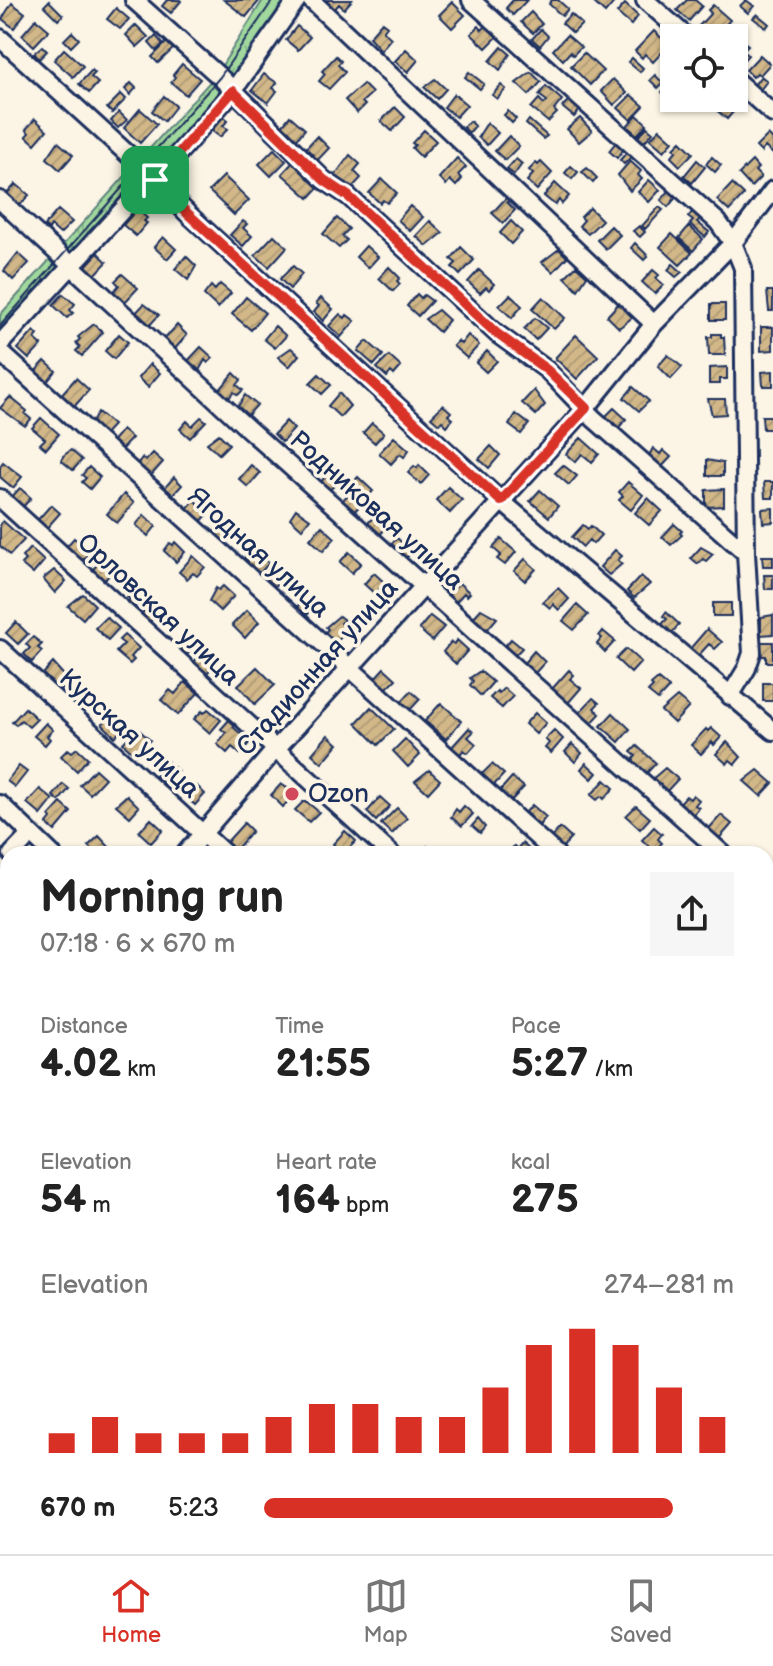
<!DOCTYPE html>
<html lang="en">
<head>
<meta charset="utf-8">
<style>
  body { margin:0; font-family:"Balsamiq Sans",sans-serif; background:#f6f6f6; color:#222; height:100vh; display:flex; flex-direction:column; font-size:30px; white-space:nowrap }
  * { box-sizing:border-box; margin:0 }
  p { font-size:26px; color:#767676 }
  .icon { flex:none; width:44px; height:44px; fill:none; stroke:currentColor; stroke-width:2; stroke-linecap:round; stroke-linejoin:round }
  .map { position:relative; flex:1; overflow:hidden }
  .side { position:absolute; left:0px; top:846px; width:774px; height:708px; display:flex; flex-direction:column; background:#fff; border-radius:24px 24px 0 0; box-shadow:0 2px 6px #0004 }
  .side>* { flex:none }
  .fabs { position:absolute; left:660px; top:24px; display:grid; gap:16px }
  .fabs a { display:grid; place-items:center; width:88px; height:88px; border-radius:0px; background:#fff; box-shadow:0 2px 6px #0004; font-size:40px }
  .pin { position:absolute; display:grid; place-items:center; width:68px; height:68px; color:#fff; margin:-34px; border-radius:16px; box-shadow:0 4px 12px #0006 }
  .round { display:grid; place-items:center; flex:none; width:84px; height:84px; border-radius:0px; background:#f6f6f6 }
  .summary { display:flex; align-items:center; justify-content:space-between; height:136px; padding:0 40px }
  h1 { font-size:44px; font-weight:700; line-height:60px }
  .figures { display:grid; grid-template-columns:repeat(3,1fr); gap:12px; height:136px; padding:8px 40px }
  .figures div { display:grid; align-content:center }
  .figures b { font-size:40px; font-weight:700 }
  .figures small { font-size:22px; font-weight:400 }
  .figures p { font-size:22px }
  .chart { height:224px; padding:16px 40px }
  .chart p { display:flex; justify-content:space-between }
  .chart svg { width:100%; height:144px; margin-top:8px; stroke:#d93025; stroke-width:6 }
  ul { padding:0 40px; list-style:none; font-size:26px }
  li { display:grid; grid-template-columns:128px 96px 1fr; align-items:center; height:60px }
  li i { height:20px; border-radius:10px; background:#d93025 }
  .menu { display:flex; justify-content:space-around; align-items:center; height:112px; border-top:2px solid #e0e0e0; background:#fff; font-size:22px; color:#767676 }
  .menu a { display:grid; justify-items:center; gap:4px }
  .menu .active { color:#d93025 }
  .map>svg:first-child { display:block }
  .built { fill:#efe3c9 }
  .grass { fill:url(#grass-tufts); stroke:#5e847e; stroke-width:2 }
  .pitch { fill:#a1d89d; stroke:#5e847e; stroke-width:2 }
  .building { fill:url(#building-hatch); stroke:#1b2f5e; stroke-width:2 }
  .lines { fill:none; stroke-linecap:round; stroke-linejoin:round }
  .minor-casing { stroke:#1b2f5e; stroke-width:22 }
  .minor { stroke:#fcf5e5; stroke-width:16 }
  .tram { stroke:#1b2f5e; stroke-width:2 }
  .route-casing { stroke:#fff; stroke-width:16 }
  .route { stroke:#d93025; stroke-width:10 }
  .poi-dot { fill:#d1495b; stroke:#fcf5e5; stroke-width:3 }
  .labels { text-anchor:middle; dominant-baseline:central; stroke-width:7; stroke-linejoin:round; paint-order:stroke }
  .street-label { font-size:26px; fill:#1b2f5e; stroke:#fcf5e5 }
  .poi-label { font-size:26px; fill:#1b2f5e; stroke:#fcf5e5; text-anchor:start }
</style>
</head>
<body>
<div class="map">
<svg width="773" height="1554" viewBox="0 0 773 1554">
  <defs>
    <pattern id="grass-tufts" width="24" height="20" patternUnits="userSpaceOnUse" patternTransform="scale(2)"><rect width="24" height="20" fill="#a1d89d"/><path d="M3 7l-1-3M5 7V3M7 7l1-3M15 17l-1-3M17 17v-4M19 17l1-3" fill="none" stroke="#8aba8a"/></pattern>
    <pattern id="building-hatch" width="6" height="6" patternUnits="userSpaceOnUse" patternTransform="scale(2)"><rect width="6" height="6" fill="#d2b888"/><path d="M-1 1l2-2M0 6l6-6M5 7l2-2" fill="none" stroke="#b49e78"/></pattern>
  </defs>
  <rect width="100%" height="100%" fill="#fcf5e5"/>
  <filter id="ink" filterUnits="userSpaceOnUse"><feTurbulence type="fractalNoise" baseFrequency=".0125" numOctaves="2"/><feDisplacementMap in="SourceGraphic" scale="16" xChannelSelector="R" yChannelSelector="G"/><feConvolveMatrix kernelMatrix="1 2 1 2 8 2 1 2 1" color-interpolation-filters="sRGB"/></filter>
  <g filter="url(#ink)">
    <path class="built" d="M8 1439V1546H202L195 1554H0V1448Z"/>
    <path class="grass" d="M263 0H290L230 87 0 341V315L216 75Z"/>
    <path class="pitch" d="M8 1470V1546H16L9 1554H0V1479Z"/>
    <path class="building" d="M167 0H180L181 1 171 13 162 6Z
      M224 0H260L246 17Z
      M325 0H352L344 9 339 4 334 10Z
      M513 0H527L513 15 506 8Z
      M552 0H558L568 9 562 16 549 4Z
      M591 0H616L605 13Z
      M687 0H695L702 6 689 21 677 10Z
      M746 0 754 6 748 13 740 6Z
      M49 1 63 15 58 20 44 6Z
      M452 2 465 15 452 28 439 15Z
      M12 3 25 13 14 28 2 19Z
      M625 4 638 16 631 25 617 13Z
      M713 5 730 20 714 38H710L698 27 711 13 708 10Z
      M116 8 129 19 120 29 107 19Z
      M531 12 542 24 533 33 521 22Z
      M571 14 582 24 573 33 562 23Z
      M757 14 769 24 766 28 753 18Z
      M36 19 49 30 34 46 22 35Z
      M382 22 387 26 383 31 391 38 381 50 369 37Z
      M136 25 148 37 137 47 126 35Z
      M297 26 310 37 298 50 286 40Z
      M479 26 482 30 486 26 497 37 486 48 471 34Z
      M541 29 548 36 540 46 532 39Z
      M654 31 669 45 653 62 645 54 642 58 635 51Z
      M72 32 79 39 71 47 64 40Z
      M567 35 581 47 573 55 570 52 563 60 553 50Z
      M156 36 163 44 156 51 149 43Z
      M741 39 748 45 743 50 748 55 740 64 736 60 734 62V46Z
      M167 42 173 49 158 63 152 57Z
      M42 46 47 51 39 59 34 53Z
      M502 47 510 54 500 70 490 61Z
      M64 49 83 66 73 77 54 60Z
      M406 49 418 60 408 72 395 61Z
      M584 53 603 71 590 85 571 66Z
      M674 53V69L666 62Z
      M760 55 770 64 760 75 757 73 753 77 746 70Z
      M336 56 341 61 338 65 345 72 329 89 319 81 325 74 322 71Z
      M632 58 643 68 640 72 628 62Z
      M182 64 200 79 186 95 171 82 175 77 173 75Z
      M92 70 95 73 91 77 98 83 89 93 79 84Z
      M469 72 484 84 480 89 465 77Z
      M531 72 541 82 529 95 516 83Z
      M264 74 277 83 273 88 277 91 268 103 252 90Z
      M655 75 663 83 658 88 650 80Z
      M761 76 767 81 760 90 754 85Z
      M435 79 446 89 437 99 424 87Z
      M613 79 627 93 614 105 601 91Z
      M131 83 136 88 130 95 125 89Z
      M363 84 372 93 362 102 365 105 357 113 345 100Z
      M501 85 506 89 497 99 492 95Z
      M546 86 562 100 554 110 557 113 548 122 531 108 539 99 544 104 547 101 539 95Z
      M666 88 674 95 670 100 662 92Z
      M121 94 126 99 112 113 107 108Z
      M454 94 467 105 456 117 444 107Z
      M631 95 644 106 631 120 618 108Z
      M164 96 176 106 164 121 152 111Z
      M694 98H711L703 107Z
      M720 98H731L739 105 727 119 713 107Z
      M570 99 581 109 574 117 562 107Z
      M395 107 405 117 392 131 381 121Z
      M140 109 157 124 140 143 124 128Z
      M508 111 516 119 512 123 504 115Z
      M119 112 127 120 118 128 111 121Z
      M219 113 228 120 223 126 228 129 220 137 207 127Z
      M637 115 647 124 637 135 627 126Z
      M290 116 305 129 296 140 281 127Z
      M580 118 592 131 579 142 567 129Z
      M35 119 47 130 35 144 26 136 29 133 26 129Z
      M529 120 547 136 543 139 526 124Z
      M470 121 475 126 469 133 463 127Z
      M487 123 498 133 487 145 478 137Z
      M647 127 653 132 644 142 638 137Z
      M660 129 673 141 664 151 650 139Z
      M424 130 436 141 421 157 412 148 415 145 412 143Z
      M768 135 773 140V154L765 147 761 152 756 147Z
      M317 136 329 148 315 163 310 159 313 155 306 148Z
      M509 136 519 146 505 160 495 151Z
      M617 141 625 147 617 158 609 151Z
      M681 141 693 153 680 166 671 157 676 151 674 148Z
      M58 142 73 155 60 170 47 158Z
      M274 149 286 161 271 176 259 164Z
      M627 152 632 156 624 164 620 160Z
      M350 155 360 164 354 171 361 178 348 192 343 187 346 185 335 175Z
      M712 157 721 165 715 172 706 164Z
      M457 158 466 167 458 175 462 179 456 186 450 180 446 185 439 178Z
      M516 159 522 164 514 175 507 169Z
      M697 160 705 167 692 183 684 176Z
      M294 161 321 185 309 198 282 174Z
      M630 161 641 171 638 175 642 179 630 191 618 175Z
      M752 161 758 168 755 171 761 177 751 187 739 174Z
      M541 162 552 173 537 190 527 181 533 174 529 170 536 163 538 165Z
      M571 166 578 172 572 179 565 173Z
      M587 168 597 178 593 183 582 172Z
      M224 176 249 200 234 215 209 191Z
      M382 179 397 193 387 203 383 200 380 203 369 193Z
      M649 180 660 190 649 202 638 192Z
      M555 183 569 196 562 204 559 200 555 205 544 196Z
      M16 184 29 195 15 211 2 199Z
      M732 184 744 195 729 211 717 200Z
      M670 190 677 196 668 207 661 200Z
      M507 197 509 199 507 202 515 210 503 223 492 213Z
      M410 206 423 217 410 231 398 220Z
      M659 207 663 210 645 229 642 226Z
      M590 208 602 220 588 234 579 226 584 220 581 217Z
      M137 209 147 218 144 221 147 223 136 236 123 225Z
      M58 210 72 222 60 234 51 226 49 230 44 226Z
      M694 210 702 217 697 222 709 232 705 237 690 224 693 221 688 217Z
      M337 218 349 229 342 236 347 240 339 248 323 234Z
      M243 221 247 224 243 228 252 236 243 246 230 235Z
      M430 221 443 233 427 246 416 236Z
      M511 221 522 232 511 244 500 233Z
      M611 226 620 235 606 249 597 240Z
      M639 226 645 232 640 237 633 231Z
      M689 226 703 239 693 251 679 238Z
      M672 234 692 253 680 265 660 247Z
      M274 235 287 247 269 267 255 255Z
      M163 237 176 249 167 259 154 247Z
      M635 243 648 256 644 260 631 248Z
      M366 246 378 257 368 268 356 257Z
      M461 247 474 260 460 275 452 267 456 263 451 259Z
      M559 249 567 257 553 272 542 262Z
      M18 253 29 263 13 280 4 271Z
      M98 253 107 262 94 276 85 267Z
      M186 256 196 266 188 280 175 269Z
      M673 264 682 272 676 277 668 270Z
      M293 266 302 274 290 289 280 279Z
      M576 266 587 276 578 290 565 277Z
      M389 267 400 278 397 281 400 284 393 291 379 278Z
      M479 270 494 284 489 290 486 287 480 293 468 282Z
      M653 270 659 275 656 278 664 285 655 294 642 282Z
      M122 274 138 288 122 305 111 295 119 285 115 281Z
      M220 284 231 293 218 308 204 295 211 286 215 290Z
      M767 291H773V311H769Z
      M63 294 75 304 70 310 73 313 67 318 53 305Z
      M417 294 421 298 424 295 432 301 418 316 407 306Z
      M510 295 522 306 512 318 499 306Z
      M246 297 265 313 251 330 232 314Z
      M543 297 565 318 554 329 532 309Z
      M321 298 333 309 323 321 314 312 319 306 316 303Z
      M619 303 633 317 619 328 607 316Z
      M144 304 159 315 147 328 133 316Z
      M711 304H725V320H711Z
      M438 310 449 320 439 332 425 319Z
      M340 314 345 318 347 315 355 321 341 337 329 326Z
      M535 318 547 328 536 340 524 329Z
      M94 324 103 332 82 356 76 351 80 347 76 343 80 339 78 337Z
      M177 325 187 335 173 351 163 341Z
      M275 326 286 336 275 348 264 339Z
      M761 327H773V350L761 351Z
      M34 331 38 335 35 339 42 345 29 359 18 349Z
      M119 334 128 342 114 359 105 351Z
      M712 334H721V337H724L725 355H709L708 337H712Z
      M468 335 479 345 467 358 453 346 458 341 461 344Z
      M576 335 598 356 577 379 555 358Z
      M367 341 383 355 374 365 358 351Z
      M201 347 213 358 208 363 205 360 197 374 185 364Z
      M291 348 299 355 289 367 278 357Z
      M487 351 497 361 486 372 476 363Z
      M668 355 682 367 671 379 658 366Z
      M389 356 401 367 394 375 391 372 387 377 377 368Z
      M45 361 56 371 45 384 33 374Z
      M150 364 160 373 148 387 138 378Z
      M727 367V379H720V384H709V368Z
      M773 371V386H763L762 372Z
      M234 373 241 380 237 385 243 390 238 395 234 392 227 400 218 392Z
      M319 374 331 385 322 394 310 383Z
      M76 378 89 390 72 409 59 397Z
      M633 387 649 401 639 411 624 398Z
      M534 390 545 405 536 415 522 403Z
      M339 393 350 406 340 417 328 406Z
      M245 395 257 405 247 416 237 408Z
      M10 397 27 411 25 414 31 419 25 426 0 408Z
      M708 399H725L726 414 712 415Z
      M443 405 451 412 448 415 453 419 447 426 442 421 439 424 431 417Z
      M614 408 626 419 616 431 603 419Z
      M98 412 113 425 102 437 90 426Z
      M516 414 529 424 521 434 509 425Z
      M762 416H773V429H763Z
      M201 417 206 421 190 438 180 429 187 421 192 426Z
      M41 418 59 434 46 449 40 444 45 439 32 428Z
      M286 421 294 429 282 442 274 434Z
      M372 423 384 433 375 443 363 433Z
      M122 430 132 438 119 452 110 444Z
      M219 434 229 444 219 454 207 443Z
      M394 437 409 450 404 457 400 454 391 464 379 453Z
      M581 438 599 454 592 462 582 454 575 462 566 454Z
      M491 446 500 455 489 468 479 459Z
      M653 448 660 454 663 450 671 457 659 470 647 459Z
      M71 450 82 460 73 470 62 461 63 456Z
      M153 453 163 462 148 479 135 467 142 458 146 461Z
      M707 460 723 463V476H707Z
      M3 462 22 477 13 488 0 477V466Z
      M251 465 260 473 248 487 239 479Z
      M419 465 429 475 421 484 408 473 414 466 417 468Z
      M563 465 577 476 569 485 555 473Z
      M329 466 342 477 328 492 319 484 325 477 321 474Z
      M89 467 100 477 90 489 82 482 86 478 82 475Z
      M174 477 182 485 170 498 162 491Z
      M358 477 373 491 354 512 342 501 354 488 351 485Z
      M628 482 643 495 631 510 619 500 623 496 619 492Z
      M764 482H773V498H765Z
      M448 487 462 500 450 513 436 500Z
      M20 488 31 498 21 509 10 499Z
      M724 489V506L706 507V490Z
      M540 490 558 506 549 517 530 501Z
      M124 494 134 503 117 523 107 514Z
      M648 498 662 511 649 525 635 513Z
      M194 500 209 513 198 525 186 510Z
      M51 505 60 513 44 531 35 523Z
      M773 508V522L763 523 762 509Z
      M296 509 310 519 302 529 290 518Z
      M377 513 389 524 380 535 367 524Z
      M144 515 156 526 148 536 136 525Z
      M3 521 24 540 10 555 0 546V524Z
      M223 521 236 532 223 546 211 536Z
      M674 524 682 531 680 533 682 535 671 545 662 537Z
      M583 525 588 529 591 526 601 535 593 544 589 540 583 547 572 537Z
      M322 526 335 538 323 551 310 539Z
      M74 538 90 552 78 565 69 556 72 552 66 547Z
      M397 538 412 552 405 559 390 545Z
      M501 539 516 552 505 565 497 559 501 555 493 548Z
      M175 542 185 552 176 562 164 551 170 543 173 545Z
      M701 547 713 554 706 561 703 559 698 564 691 558Z
      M30 548 44 561 33 574 21 564 25 560 22 557Z
      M615 550 622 556 618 560 622 564 609 575 600 567Z
      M255 552 269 563 256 577 244 566 248 561 244 558 248 553 251 556Z
      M349 552 361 563 352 573 340 562Z
      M193 556 205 567 197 576 193 573 187 579 179 572Z
      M762 556H773V566H763Z
      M102 559 114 570 101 584 89 574Z
      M525 559 536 569 525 581 514 571Z
      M275 567 288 578 281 584 278 582 273 588 264 580Z
      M54 570 66 581 55 593 43 579Z
      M374 573 385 583 375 594 364 584Z
      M764 575H773V589H765Z
      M641 576 650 584 634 598 627 591Z
      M459 583 470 593 467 596 464 593 455 603 447 596Z
      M223 586 234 596 220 611 209 601 216 588 219 590Z
      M558 588 569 599 559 610 553 604 550 608 543 602Z
      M134 589 143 597 132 610 125 604 130 599 127 597Z
      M83 594 95 605 83 619 68 606Z
      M308 595 317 603 308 614 303 610 299 614 294 610Z
      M153 601 162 609 147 625 138 618Z
      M713 603H731V616H713Z
      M577 605 588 615 574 630 563 621Z
      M481 609 497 618 486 631 472 619Z
      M247 610 259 622 245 638 232 625Z
      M666 612 679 624 671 634 661 625 667 619 663 616Z
      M773 615V634L761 635V617Z
      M339 616 344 620 341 623 348 629 334 645 323 635 328 629 326 627Z
      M430 616 444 627 432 641 419 629Z
      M106 617 119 628 108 640 95 628Z
      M16 622 28 634 18 644 6 633Z
      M707 629 722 642 715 649 709 644 697 657 689 650Z
      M603 631 615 641 605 652 597 644 602 638 599 636Z
      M124 635 139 648 131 657 134 660 130 664 116 652 124 644 119 640Z
      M33 637 42 644 38 648 42 651 32 662 24 654 30 648 26 644Z
      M180 638 192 649 183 659 174 650Z
      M511 639 522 648 514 656 504 647Z
      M457 640 468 650 456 664 443 652 451 642 454 644Z
      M759 642H773V662H766V656H759Z
      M626 649 641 662 631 673 616 659Z
      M204 651 217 662 206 674 193 663Z
      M534 651 545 662 534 674 523 664Z
      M53 663 69 681 61 691 43 674Z
      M257 667 275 685 255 704 238 685Z
      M384 668 396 679 386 689 374 679Z
      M569 670 574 675 570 679 581 688 568 703 552 689Z
      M480 671 493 682 481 696 470 685 473 681 470 678Z
      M658 679 669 688 658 700 648 692 653 687 651 685Z
      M185 682 198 693 178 715 161 700 170 690 175 694Z
      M763 683H773V701H763Z
      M81 687 95 700 86 709 72 697Z
      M504 688 513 696 502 708 490 698 497 691 499 693Z
      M411 691 420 699 409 711 400 703Z
      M677 697 689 707 674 723 661 711Z
      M593 698 599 703 594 708 600 714 589 726 577 715Z
      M441 703 461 721 446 739 425 721Z
      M371 707 394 729 378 745 356 723Z
      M25 708 37 719 29 727 21 720 16 725 12 722Z
      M208 709 221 720 210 733 194 719 202 711 204 713Z
      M535 713 546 723 536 734 525 724Z
      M613 713 630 729 619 742 601 726Z
      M111 715 124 727 115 737 102 724Z
      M230 719 236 724 233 727 250 742 240 754 232 747 227 753 217 744 226 733 221 729Z
      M46 723 53 730 47 736 50 739 45 745 34 736Z
      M137 728 150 740 136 755 123 743Z
      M469 728 473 732 468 737 476 744 468 753 464 750 458 756 450 749Z
      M711 728 721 737 714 745 712 742 701 754 691 745 706 729 708 731Z
      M554 730 563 739 551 753 545 748 549 743 545 739Z
      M328 735 338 744 322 763 312 754Z
      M405 739 420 755 408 767 393 751Z
      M727 742 741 757 735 764 730 760 727 764 716 754Z
      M572 744 582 753 575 762 565 752Z
      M637 746 656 763 643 777 629 765 636 756 631 752Z
      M77 748 88 758 77 771 61 756 68 749 72 752Z
      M167 761 178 771 166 784 156 775 160 771 157 768Z
      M586 763 597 773 592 779 581 769Z
      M492 764 504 774 493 786 481 775Z
      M19 766 27 772 15 787 7 781Z
      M665 768 678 779 664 794 650 781Z
      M95 769 105 778 90 794 80 785Z
      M429 770 440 780 428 793 415 781Z
      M758 770 773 783 761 796 744 781Z
      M512 777 524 787 508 804 497 794Z
      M605 780 614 788 604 799 601 796 597 800 591 795Z
      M63 784 69 789 59 801 53 796Z
      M281 784 295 793 283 807 271 795Z
      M191 785 194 789 197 786 205 794 195 805 182 794Z
      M40 789 53 800 41 815 27 803Z
      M127 795 139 807 130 817 116 805Z
      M693 795 699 800 695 805 699 808 690 818 677 806 686 796 690 799Z
      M380 797 390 806 376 821 367 812Z
      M303 802H307L319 812 309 822 295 810Z
      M61 803 71 812 55 831 47 824 51 819 49 816Z
      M532 805 546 817 536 829 526 820 530 816 525 813Z
      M464 806 473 814 462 826 451 817 456 809 459 812Z
      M636 806 650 818 640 829 626 816Z
      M397 808 407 818 392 834 381 824Z
      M721 815 732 824 717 841 706 832Z
      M151 819 163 830 151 843 139 832Z
      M478 819 485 827 480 833 472 826Z
      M244 823 252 831 234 852 225 844Z
      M654 827 662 834 658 839 662 843 654 851 642 840Z
      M560 828 571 838 562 848 551 838Z
      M345 831 356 841 343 854 333 844Z
      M99 836 111 849 106 854H96L88 846Z
      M522 843 531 851 529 854H507L514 846 517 849Z
      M427 846 435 852 420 854Z
      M773 863V880L766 874Z
      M4 1093 8 1097 7 1116 0 1110V1099Z
      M768 1131 773 1137V1145L767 1150 766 1133Z
      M768 1300 773 1304V1318L766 1313Z
      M766 1344 773 1350V1361L770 1365 766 1361Z
      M770 1483H773V1508H769Z
      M768 1537 773 1538V1554H764Z
      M98 1546H129L139 1554H107Z
      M241 1546H247L252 1550 249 1554H244L238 1549Z
      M268 1546H295L288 1554H277Z
      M481 1546H502L495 1554H488Z
      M678 1546H692L697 1549 694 1554H673Z"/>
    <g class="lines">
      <defs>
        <path id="minor" d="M134 0 220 77 324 180 348 196 496 333 547 370 593 418 746 553
          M311 0 654 324
          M471 0 718 222 733 243 743 268 746 553 752 653 747 668 730 696
          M645 0 688 38
          M0 38 142 167 188 214 501 501 773 731
          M734 79 773 114
          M0 200 246 427 723 854
          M0 344 137 194 155 180 233 91 297 0
          M0 352 556 854
          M0 498 391 854
          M0 649 225 854
          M0 804 52 854
          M12 854 31 834
          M185 854 275 750 586 408 654 324 733 243 773 190
          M766 895 773 909 766 923
          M0 1062 8 1053
          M766 1170 773 1161
          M0 1186 8 1193
          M766 1196 773 1204
          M0 1254 8 1245
          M0 1437 8 1429
          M766 1447 773 1435
          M766 1460 773 1462
          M402 1546 411 1554
          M204 1554 213 1546
          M507 1554 513 1546
          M734 1554 737 1546"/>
      </defs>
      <use href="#minor" class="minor-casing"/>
      <use href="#minor" class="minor"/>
      <path class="tram" d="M0 326 220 77 273 0"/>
    </g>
  </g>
  <g class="lines" filter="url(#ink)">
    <defs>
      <path id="route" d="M233 91 324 180 348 196 496 333 547 370 586 408 501 501 188 214 155 180Z"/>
    </defs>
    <use href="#route" class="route-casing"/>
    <use href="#route" class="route"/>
  </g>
  <circle class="poi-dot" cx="292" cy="794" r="8"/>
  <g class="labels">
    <g class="street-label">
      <text transform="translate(376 511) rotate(42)">Родниковая улица</text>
      <text transform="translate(258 553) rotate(42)">Ягодная улица</text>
      <text transform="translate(158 610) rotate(43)">Орловская улица</text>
      <text transform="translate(318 668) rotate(-48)">Стадионная улица</text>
      <text transform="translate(129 734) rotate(42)">Курская улица</text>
    </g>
    <g class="poi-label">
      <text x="308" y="794">Ozon</text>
    </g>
  </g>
</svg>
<div class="fabs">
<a><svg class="icon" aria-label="locate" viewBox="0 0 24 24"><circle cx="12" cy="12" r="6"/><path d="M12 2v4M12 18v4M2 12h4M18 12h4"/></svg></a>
</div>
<div class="pin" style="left:155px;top:180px;background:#1e9e55"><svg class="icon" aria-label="arrive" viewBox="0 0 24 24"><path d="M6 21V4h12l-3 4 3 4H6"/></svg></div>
<section class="side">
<div class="summary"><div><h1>Morning run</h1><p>07:18 · 6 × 670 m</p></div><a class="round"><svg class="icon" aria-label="share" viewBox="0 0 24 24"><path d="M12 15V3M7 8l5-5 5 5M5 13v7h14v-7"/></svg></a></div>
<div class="figures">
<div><p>Distance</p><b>4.02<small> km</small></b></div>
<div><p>Time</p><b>21:55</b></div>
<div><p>Pace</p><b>5:27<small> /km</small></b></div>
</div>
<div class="figures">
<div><p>Elevation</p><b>54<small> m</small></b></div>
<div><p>Heart rate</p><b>164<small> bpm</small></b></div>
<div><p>kcal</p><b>275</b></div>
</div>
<div class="chart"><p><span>Elevation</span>274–281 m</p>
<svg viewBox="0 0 160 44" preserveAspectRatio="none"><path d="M5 44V38M15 44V33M25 44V38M35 44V38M45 44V38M55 44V33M65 44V29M75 44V29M85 44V33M95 44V33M105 44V24M115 44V11M125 44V6M135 44V11M145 44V24M155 44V33"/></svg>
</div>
<ul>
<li><b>670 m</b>5:23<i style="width:87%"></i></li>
</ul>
</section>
</div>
<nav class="menu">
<a class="active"><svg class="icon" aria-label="home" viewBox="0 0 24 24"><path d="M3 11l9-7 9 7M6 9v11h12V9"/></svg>Home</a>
<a><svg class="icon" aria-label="map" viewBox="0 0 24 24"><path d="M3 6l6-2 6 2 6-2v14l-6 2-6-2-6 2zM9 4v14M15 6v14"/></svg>Map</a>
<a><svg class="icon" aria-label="saved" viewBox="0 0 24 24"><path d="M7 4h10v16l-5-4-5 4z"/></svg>Saved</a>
</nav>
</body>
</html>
